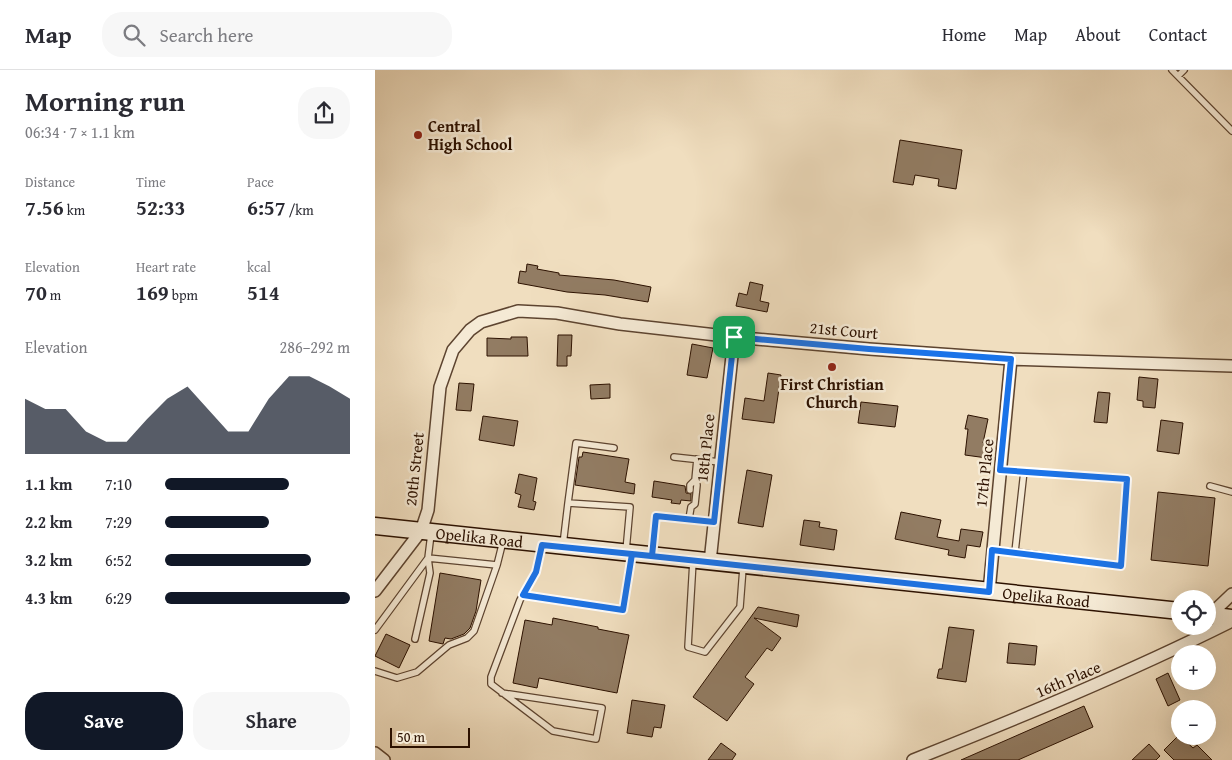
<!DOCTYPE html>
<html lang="en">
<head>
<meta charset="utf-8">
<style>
  body { margin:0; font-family:"Gentium Book Plus",serif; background:#f7f7f7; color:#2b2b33; height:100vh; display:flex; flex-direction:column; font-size:19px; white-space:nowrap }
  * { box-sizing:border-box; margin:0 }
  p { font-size:16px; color:#7c7c81 }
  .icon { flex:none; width:28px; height:28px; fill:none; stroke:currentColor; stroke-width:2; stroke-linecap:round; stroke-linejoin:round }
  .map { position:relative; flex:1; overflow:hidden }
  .panel { display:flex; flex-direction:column; background:#fff; width:375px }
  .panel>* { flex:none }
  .tools { position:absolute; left:796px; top:520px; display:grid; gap:10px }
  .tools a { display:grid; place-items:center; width:45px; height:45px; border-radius:50%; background:#fff; box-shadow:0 5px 20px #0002; font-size:25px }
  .scale { position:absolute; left:15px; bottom:12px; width:80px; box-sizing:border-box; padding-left:5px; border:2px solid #2c1100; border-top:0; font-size:14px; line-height:18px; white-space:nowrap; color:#2c1100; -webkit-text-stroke:4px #f5ead5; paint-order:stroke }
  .pin { position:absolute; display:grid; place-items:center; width:42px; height:42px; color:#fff; margin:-21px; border-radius:10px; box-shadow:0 2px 8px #0006 }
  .round { display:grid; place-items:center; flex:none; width:52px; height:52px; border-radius:20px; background:#f7f7f7 }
  .head { display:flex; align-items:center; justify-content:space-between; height:85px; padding:0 25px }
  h1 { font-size:28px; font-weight:800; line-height:38px }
  .figures { display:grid; grid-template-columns:repeat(3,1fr); gap:8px; height:85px; padding:5px 25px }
  .figures div { display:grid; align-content:center }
  .figures b { font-size:21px; font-weight:800 }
  .figures small { font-size:14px; font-weight:400 }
  .figures p { font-size:14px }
  .chart { height:140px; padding:10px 25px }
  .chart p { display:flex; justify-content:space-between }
  .chart svg { width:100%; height:90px; margin-top:5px; fill:#111827; opacity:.7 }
  .cta { display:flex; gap:10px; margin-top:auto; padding:10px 25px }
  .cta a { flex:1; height:58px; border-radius:20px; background:#111827; color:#fff; font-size:20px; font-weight:800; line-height:58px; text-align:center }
  .cta a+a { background:#f7f7f7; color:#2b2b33 }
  ul { padding:0 25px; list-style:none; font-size:16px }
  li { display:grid; grid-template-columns:80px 60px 1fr; align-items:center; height:38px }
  li i { height:12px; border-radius:6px; background:#111827 }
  header { display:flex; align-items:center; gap:30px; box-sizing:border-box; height:70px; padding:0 25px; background:#fff; border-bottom:1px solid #e1e1e2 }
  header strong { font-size:24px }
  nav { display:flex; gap:28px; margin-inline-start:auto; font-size:18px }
  .search { width:350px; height:45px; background:#f7f7f7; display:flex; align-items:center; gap:12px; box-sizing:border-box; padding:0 18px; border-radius:20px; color:#7c7c81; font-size:19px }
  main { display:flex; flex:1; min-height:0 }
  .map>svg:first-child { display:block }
  .building { fill:#927c63; stroke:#2c1100 }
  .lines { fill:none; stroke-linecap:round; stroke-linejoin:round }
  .service-casing { stroke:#5d4430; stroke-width:8 }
  .minor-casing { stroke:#5d4430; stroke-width:14 }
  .secondary-casing { stroke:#2c1100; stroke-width:19 }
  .service { stroke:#f5ead5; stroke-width:5.5 }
  .minor { stroke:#f5ead5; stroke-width:11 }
  .secondary { stroke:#f5ead5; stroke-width:16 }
  .route-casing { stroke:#fff; stroke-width:10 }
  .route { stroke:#1a73e8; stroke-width:6 }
  .poi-dot { fill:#8f2418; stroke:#f5ead5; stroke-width:2 }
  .labels { text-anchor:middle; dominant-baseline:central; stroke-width:5; stroke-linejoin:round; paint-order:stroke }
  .poi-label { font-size:16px; font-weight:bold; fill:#2c1100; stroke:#f5ead5; text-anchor:start }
  .street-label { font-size:16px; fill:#2c1100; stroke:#f5ead5 }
</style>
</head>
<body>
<header>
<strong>Map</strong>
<div class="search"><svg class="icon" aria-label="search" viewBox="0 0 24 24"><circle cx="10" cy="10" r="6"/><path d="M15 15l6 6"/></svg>Search here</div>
<nav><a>Home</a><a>Map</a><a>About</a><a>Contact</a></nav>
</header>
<main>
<section class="panel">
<div class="head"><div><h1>Morning run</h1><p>06:34 · 7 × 1.1 km</p></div><a class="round"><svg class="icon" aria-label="share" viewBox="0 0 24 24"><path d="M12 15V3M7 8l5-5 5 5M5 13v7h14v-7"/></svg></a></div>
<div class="figures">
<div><p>Distance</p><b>7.56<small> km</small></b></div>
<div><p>Time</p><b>52:33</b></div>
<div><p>Pace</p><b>6:57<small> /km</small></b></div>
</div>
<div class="figures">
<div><p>Elevation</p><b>70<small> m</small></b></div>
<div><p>Heart rate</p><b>169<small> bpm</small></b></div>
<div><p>kcal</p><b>514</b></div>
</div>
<div class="chart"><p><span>Elevation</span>286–292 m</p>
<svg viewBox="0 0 160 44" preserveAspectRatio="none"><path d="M0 44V17L10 22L20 22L30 33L40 38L50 38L60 27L70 17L80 11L90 22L100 33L110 33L120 17L130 6L140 6L150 11L160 17V44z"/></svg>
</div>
<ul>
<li><b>1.1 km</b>7:10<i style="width:67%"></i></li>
<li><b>2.2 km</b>7:29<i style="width:56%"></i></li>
<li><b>3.2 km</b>6:52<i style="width:79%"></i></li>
<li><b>4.3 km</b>6:29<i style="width:100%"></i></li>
</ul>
<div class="cta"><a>Save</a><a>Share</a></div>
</section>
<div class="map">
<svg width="857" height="690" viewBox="0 0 857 690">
  <rect width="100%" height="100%" fill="#f0debf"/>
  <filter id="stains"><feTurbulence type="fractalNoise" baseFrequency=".004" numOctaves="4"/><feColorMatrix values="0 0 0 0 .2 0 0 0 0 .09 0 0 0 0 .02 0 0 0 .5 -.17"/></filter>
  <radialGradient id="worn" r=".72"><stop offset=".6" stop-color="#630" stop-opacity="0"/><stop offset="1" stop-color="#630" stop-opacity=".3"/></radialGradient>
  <path class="building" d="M525 70 587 80 581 119 563 116 564 109 540 105 538 115 518 112Z
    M152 194 163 196 162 199 184 203V205L239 210 276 217 273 232 230 225 192 222 143 213 145 201 151 202Z
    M375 212 388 215 385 231 394 233 392 242 361 236 364 223 372 225Z
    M183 265H197L196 286H192V296H182Z
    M136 267H152L153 286H112V268L136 269Z
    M317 274 338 278 332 308 312 305Z
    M393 303 406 305 399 353 367 349 370 328 389 331Z
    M764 307 783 309 780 338 768 337V331L762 330Z
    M84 313 99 314 96 341 81 340Z
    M235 314V328L216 329 215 315Z
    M723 322 735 323 732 353 719 352Z
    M486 332 523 336 520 357 483 353Z
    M593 345 613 349 608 373 614 374 612 388 590 385 593 359H590Z
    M108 346 143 351 139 376 104 370Z
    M786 350 808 353 804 384 782 381Z
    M208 382 254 389 250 412 260 414 259 424 200 415 204 387H207Z
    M372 400 397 405 388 457 363 453Z
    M144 404 162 408 158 431 161 432 159 440 143 437 146 425 140 423Z
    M279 411 310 416 311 423 316 424V431L306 430 305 434 296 433 297 430 277 427Z
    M783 422 840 428 833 496 776 490Z
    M526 442 566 450 562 467 584 471 586 459 608 462 605 477 592 475 590 488 573 485 574 480 520 469Z
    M429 450 445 452 444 457 462 460 459 480 425 475Z
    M65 503 106 510 101 541 95 558 89 564 76 569 70 568 68 574 54 571Z
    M383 537 424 545 422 557 379 548 406 568 397 581 392 578 370 607 379 614 352 651 318 627Z
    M178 548 223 557V559L254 565 242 623 164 608 162 618 138 613 150 550 177 555Z
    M574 557 599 560 591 612 562 608 564 599H567Z
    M11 564 35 575 24 598 0 586Z
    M634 573 662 576 660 595 632 593Z
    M793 603 805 630 793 636 781 609Z
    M257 630 290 635 286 658 279 657 277 667 252 663Z
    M709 636 718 657 643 690H586Z
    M804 665 818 678 822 675 837 690H799L789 680Z
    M346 673 361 684 357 690H333Z
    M774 674 785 686 781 690H757Z"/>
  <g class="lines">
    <defs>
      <path id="service" d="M797 0 857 61
        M803 6 809 0
        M299 387 345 392
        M625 400 752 409 746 496 640 482 649 401
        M835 416 857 422
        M315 420V415L320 410
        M193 433 201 373 239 378
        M314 449 316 437 320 434 322 415 320 410 322 389
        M188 475 193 433 255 437 251 481
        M617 480 640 482
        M277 484 281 446 339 452
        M318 491 313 577 330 582 365 537 368 498
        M148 525 248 540 257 484
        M0 560 53 488 56 464
        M40 569 55 503 53 488 122 495 128 471
        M0 601 22 608 42 602 74 575 92 568 99 561 122 495
        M127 623 227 638 221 669 178 661 116 614V607L145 530 161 502 167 475"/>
      <path id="minor" d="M335 492 359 267
        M0 521 46 461 53 440 65 317 78 280 95 260 106 252 143 241 182 243 245 254 359 267 494 279 636 289 857 296
        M614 522 636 289
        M835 545 857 524
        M0 683 9 690
        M538 690C646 647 753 603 857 551"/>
      <g id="secondary">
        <path id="s1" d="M0 456 805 541"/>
        <path d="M832 545 857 548"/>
      </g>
    </defs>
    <use href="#service" class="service-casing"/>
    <use href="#minor" class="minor-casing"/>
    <use href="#secondary" class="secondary-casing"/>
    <use href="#service" class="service"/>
    <use href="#minor" class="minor"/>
    <use href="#secondary" class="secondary"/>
  </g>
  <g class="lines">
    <defs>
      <path id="route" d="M359 267 339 452 281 446 277 486 167 475 161 502 148 525 248 540 257 484 614 522 617 480 746 496 752 409 625 400 636 289 494 279 359 267"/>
    </defs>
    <use href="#route" class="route-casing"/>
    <use href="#route" class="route"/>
  </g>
  <g class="poi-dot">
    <circle cx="43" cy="65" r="5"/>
    <circle cx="457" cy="297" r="5"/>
  </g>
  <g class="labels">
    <g class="poi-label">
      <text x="53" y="56">Central<tspan x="53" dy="18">High School</tspan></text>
      <text x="457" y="314" text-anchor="middle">First Christian<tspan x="457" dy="18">Church</tspan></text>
    </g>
    <g class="street-label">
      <text transform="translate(469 260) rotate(5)">21st Court</text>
      <text transform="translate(330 378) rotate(-84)">18th Place</text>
      <text transform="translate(39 399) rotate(-84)">20th Street</text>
      <text transform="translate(609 403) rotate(-84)">17th Place</text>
      <text stroke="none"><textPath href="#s1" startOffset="105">Opelika Road</textPath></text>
      <text stroke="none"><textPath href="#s1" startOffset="675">Opelika Road</textPath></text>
      <text transform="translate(693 609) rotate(-23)">16th Place</text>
    </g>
  </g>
  <rect width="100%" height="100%" filter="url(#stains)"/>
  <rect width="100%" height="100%" fill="url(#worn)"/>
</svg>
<div class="tools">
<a><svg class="icon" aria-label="locate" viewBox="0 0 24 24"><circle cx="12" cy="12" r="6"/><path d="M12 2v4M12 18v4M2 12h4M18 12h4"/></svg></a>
<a>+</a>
<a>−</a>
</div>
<div class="scale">50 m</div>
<div class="pin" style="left:359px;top:267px;background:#1e9e55"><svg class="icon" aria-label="arrive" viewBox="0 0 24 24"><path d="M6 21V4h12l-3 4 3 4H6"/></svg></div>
</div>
</main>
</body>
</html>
